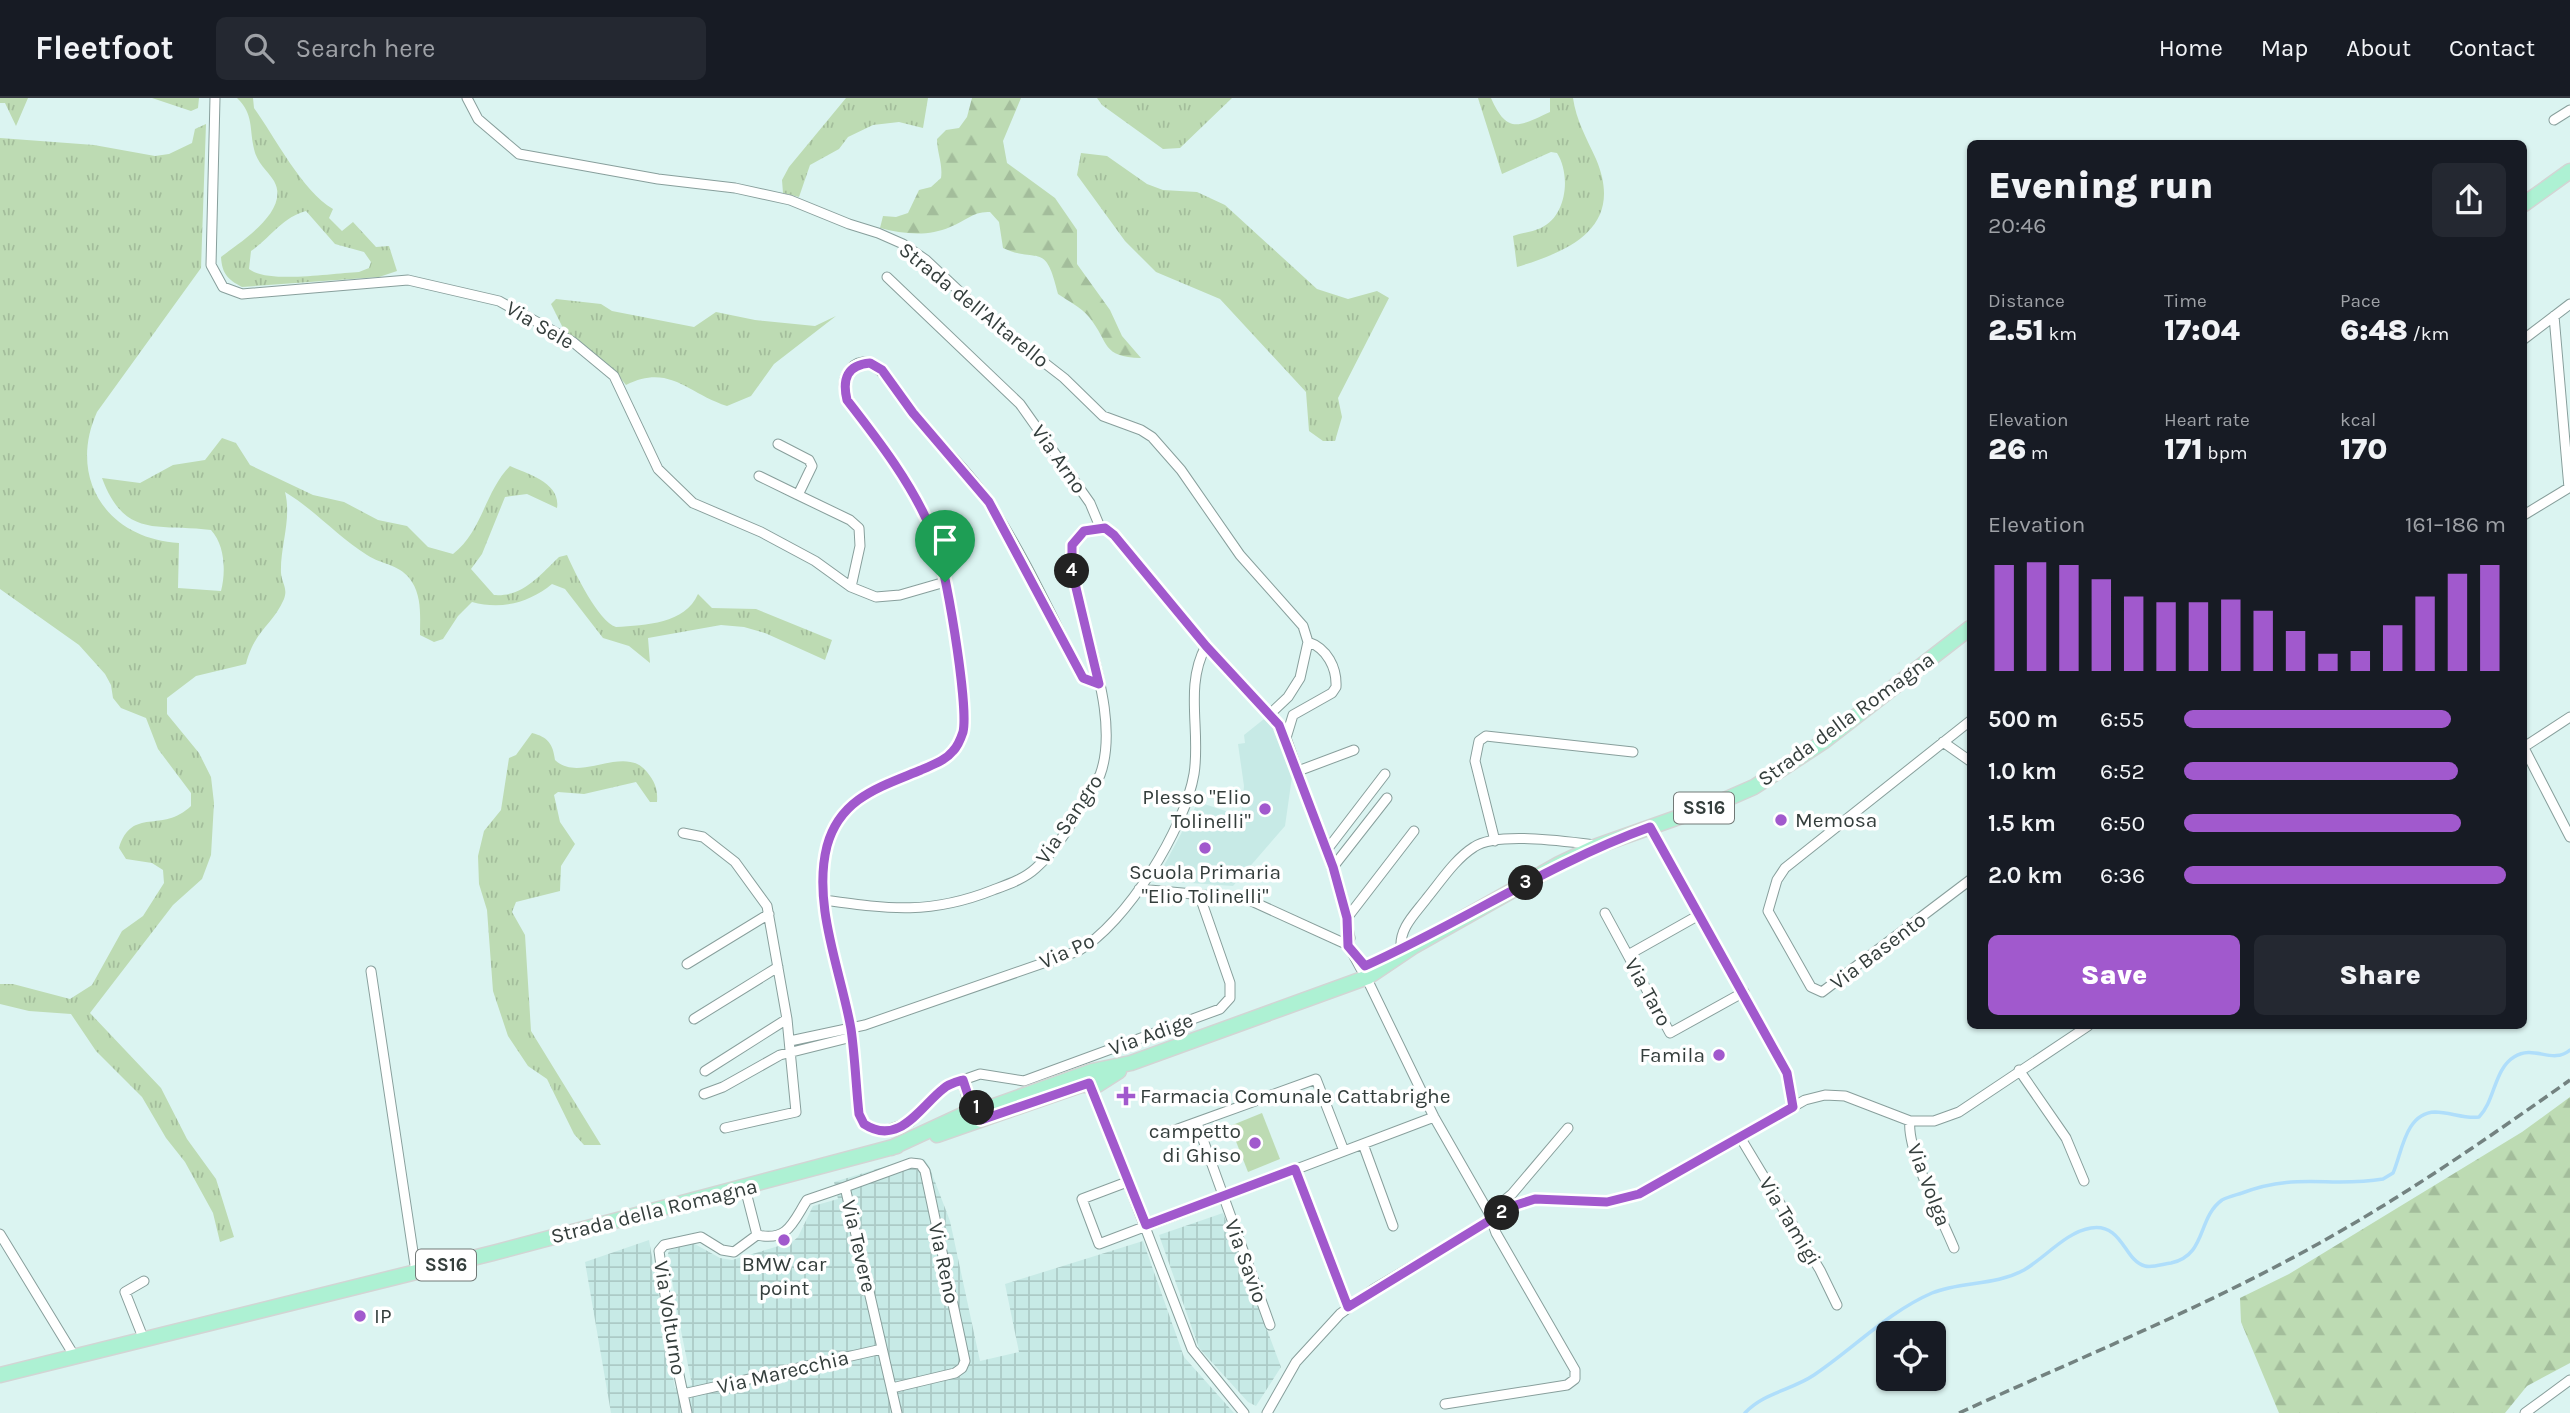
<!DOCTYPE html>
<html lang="en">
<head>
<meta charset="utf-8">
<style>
  body { margin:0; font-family:Karla,sans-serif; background:#242831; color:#f1f3f6; height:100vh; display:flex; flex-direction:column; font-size:26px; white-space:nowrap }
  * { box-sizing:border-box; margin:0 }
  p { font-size:23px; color:#9ea1a6 }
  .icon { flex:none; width:38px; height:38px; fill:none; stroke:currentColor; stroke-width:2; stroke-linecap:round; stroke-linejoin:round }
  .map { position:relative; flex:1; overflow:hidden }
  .side { position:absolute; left:1967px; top:42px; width:560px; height:889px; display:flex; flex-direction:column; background:#171b24; border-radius:10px; box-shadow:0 2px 5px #0004 }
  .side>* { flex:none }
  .fabs { position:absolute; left:1876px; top:1223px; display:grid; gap:14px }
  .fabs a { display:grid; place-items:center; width:70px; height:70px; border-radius:10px; background:#171b24; box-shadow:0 2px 5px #0004; font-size:35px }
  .pin { position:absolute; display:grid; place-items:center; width:60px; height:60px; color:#fff; margin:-72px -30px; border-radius:50% 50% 50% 0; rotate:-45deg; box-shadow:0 0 7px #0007 }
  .pin .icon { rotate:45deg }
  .km { position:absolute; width:35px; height:35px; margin:-18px; border-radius:50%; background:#222; color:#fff; font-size:19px; line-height:35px; text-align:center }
  .round { display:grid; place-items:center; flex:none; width:74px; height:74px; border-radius:10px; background:#242831 }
  .head { display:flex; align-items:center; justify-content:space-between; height:119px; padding:0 21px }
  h1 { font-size:38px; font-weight:800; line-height:52px }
  .stats { display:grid; grid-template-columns:repeat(3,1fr); gap:10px; height:119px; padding:7px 21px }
  .stats div { display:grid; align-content:center }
  .stats b { font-size:30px; font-weight:800 }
  .stats small { font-size:19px; font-weight:400 }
  .stats p { font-size:19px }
  .chart { height:196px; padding:14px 21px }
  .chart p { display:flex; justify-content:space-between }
  .chart svg { width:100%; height:126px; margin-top:7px; stroke:#a159cd; stroke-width:6 }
  .button { display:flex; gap:14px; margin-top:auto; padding:14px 21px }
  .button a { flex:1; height:80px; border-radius:10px; background:#a159cd; color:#fff; font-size:28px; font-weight:800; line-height:80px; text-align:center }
  .button a+a { background:#242831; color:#f1f3f6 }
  ul { padding:0 21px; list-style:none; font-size:23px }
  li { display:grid; grid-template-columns:112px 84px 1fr; align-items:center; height:52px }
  li i { height:18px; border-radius:9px; background:#a159cd }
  header { display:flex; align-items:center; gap:42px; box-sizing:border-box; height:98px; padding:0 35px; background:#171b24; border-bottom:2px solid #363941 }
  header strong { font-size:33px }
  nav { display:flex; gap:38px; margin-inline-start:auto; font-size:24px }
  .search { width:490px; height:63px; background:#242831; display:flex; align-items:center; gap:18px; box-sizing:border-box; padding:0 24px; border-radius:10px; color:#9ea1a6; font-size:26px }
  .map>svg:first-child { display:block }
  .built { fill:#c7eae6 }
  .industrial { fill:url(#industrial-grid) }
  .grass { fill:url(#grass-tufts); fill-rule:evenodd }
  .forest { fill:url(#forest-firs) }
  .pitch { fill:#bddbb3 }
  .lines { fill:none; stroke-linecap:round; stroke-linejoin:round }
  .stream { stroke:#afdefb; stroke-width:3.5 }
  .minor-casing { stroke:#889f9c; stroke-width:11 }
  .primary-casing { stroke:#d2d5d4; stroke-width:17 }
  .minor { stroke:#fff; stroke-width:9 }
  .primary { stroke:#adf1d3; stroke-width:14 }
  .rail { stroke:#738280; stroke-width:3.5; stroke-dasharray:10 5; stroke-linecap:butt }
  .route-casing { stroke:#fff; stroke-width:14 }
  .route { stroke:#a159cd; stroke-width:9 }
  .poi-dot { fill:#a159cd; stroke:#fff; stroke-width:2.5 }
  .labels { text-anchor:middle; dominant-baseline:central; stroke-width:7; stroke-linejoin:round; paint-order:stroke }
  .shield { fill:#fff; stroke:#717876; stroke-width:2 }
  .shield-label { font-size:19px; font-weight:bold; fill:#343e3c }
  .street-label { font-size:21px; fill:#343e3c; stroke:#fff }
  .poi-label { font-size:21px; fill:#343e3c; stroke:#fff; text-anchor:end }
</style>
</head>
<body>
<header>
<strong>Fleetfoot</strong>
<div class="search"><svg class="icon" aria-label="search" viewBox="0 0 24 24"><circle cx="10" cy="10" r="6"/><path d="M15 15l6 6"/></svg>Search here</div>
<nav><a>Home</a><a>Map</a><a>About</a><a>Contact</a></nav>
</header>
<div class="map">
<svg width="2570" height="1315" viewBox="0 0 2570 1315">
  <defs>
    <pattern id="industrial-grid" width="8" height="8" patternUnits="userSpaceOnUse" patternTransform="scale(1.75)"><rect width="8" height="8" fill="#c7eae6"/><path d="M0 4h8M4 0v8" fill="none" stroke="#accac6"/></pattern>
    <pattern id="grass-tufts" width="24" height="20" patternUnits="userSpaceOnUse" patternTransform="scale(1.75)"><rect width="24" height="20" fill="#bddbb3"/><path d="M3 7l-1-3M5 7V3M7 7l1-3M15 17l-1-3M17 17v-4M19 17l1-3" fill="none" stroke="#a3bd9b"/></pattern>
    <pattern id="forest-firs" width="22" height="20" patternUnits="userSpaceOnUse" patternTransform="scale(1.75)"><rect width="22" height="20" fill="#bddbb3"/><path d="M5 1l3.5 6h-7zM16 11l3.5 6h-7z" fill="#a3bd9b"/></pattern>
  </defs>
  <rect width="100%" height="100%" fill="#dbf4f1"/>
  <path class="built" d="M1264 621 1281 638 1293 672 1285 728 1233 788 1162 783 1159 777 1198 704 1241 718 1244 688 1238 646 1245 645 1244 637Z"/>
  <path class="industrial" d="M913 1060 924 1061 929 1068 950 1123 980 1263 1019 1254 1005 1186 1143 1143 1184 1259 1234 1315H611L585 1164 649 1142 675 1290 692 1287 676 1208 668 1155 670 1152 693 1145 720 1160 732 1162 792 1144 798 1139 813 1108 838 1101 834 1084Z
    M1223 1115 1281 1269 1256 1308 1248 1304 1199 1250 1159 1137Z"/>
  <path class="grass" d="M0 0H28L16 28 5 5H0Z
    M152 0H199L198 10 191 13Z
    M237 0H253L254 10C275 39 302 93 333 111L329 120 342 133 353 124 376 149 389 148 397 173 379 179 242 189C227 181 222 175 221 159 240 144 291 113 274 83 267 72 257 65 254 51 249 31 254 16 237 0ZM306 113 335 146 364 154 371 164 369 170 359 174C333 175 268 186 249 171L251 153C271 139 283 119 306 113Z
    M846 0H928L923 30 899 24 873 27 848 39 839 51 810 67 799 99 783 95 782 82 789 69Z
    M1097 0H1232L1180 50 1163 51 1102 7Z
    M1478 0H1491C1507 36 1518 29 1550 14V0H1573C1576 22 1587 41 1596 61 1625 129 1570 153 1517 169L1513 138C1521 135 1532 134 1541 130 1567 118 1571 77 1557 55L1551 54 1502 76Z
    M206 26 201 170 97 314C67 381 108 441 179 445L178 490 221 493C226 474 225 447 211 432 159 425 125 442 102 380L140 385 173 367 205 362 222 340 236 345 250 367 313 397 344 404 378 422 407 428 428 449 453 456C482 434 485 393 510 368 528 376 561 385 557 410L527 396 505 399 482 456 471 471 494 497C523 499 539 478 559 459L567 457C575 475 598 523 616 529 646 527 685 526 698 496L712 510 756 511 832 542 825 562 765 535 744 529 721 527 648 540 650 565 629 548 603 540 565 491 552 486C529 505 501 512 472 504L458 518 443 541 434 544 420 537C420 519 422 500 412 484 401 466 382 467 367 457 338 439 315 412 285 394 292 421 280 448 281 475 282 486 288 490 284 501 273 527 255 531 246 566L196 578 167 600V616L199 655 211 679 214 705 211 757 202 781 173 807 90 915 161 990 187 1041 216 1081 234 1139 220 1144 213 1115 185 1064 166 1040 142 999 96 953 71 916 29 913 0 906V886H13L70 901 92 887 122 833 143 818 164 785 163 772 152 765 126 761 119 750C132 708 162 736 191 708V695L158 651 146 620 121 610 113 600 111 587 105 576 79 547 0 491V40L94 47 155 58 169 56 192 45 195 31Z
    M1081 55 1107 58 1147 86 1163 92 1197 94 1225 107 1317 191 1348 201 1377 193 1389 200 1338 300 1342 319 1335 343H1323L1309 333 1306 294 1220 201 1156 174 1125 143 1077 77Z
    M556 201 601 206 612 213 694 229 716 214 755 222 815 228 836 218 774 266 751 298 727 308C688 296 670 265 626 287L613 271 564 232 551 206Z
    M532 635C548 639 553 646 555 662 580 686 624 645 647 674 655 684 658 691 657 704H650L636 684 584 696 558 694 554 697 560 724 575 746 561 768 560 793 516 804 512 814 525 837 531 933 601 1047H584L574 1036 547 981 528 968 508 938 493 893 487 812 479 786 478 758 484 733 501 712 509 660 516 657Z"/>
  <path class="forest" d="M972 0H1021L1003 43 1007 65 1055 100 1077 132V166L1110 212 1122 238 1141 260C1101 259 1110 245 1089 219 1081 209 1068 203 1058 196 1045 141 1039 167 1003 150L999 124 990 114C973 113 966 123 950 129 928 139 903 136 880 130L883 118 896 119 908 115 919 92 931 89 941 80C943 66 937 55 937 41L946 32 959 30 967 19Z
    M2570 999V1265L2527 1288 2505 1315H2279L2241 1224 2240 1200 2289 1176 2522 1034Z"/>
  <path class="pitch" d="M1262 1015 1280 1061 1248 1074 1230 1028Z"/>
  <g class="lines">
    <path class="stream" d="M1745 1315C1763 1295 1792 1292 1814 1277 1853 1251 1888 1214 1932 1195 1961 1183 1995 1188 2024 1172 2046 1159 2066 1134 2091 1130 2123 1125 2124 1163 2145 1168 2152 1170 2163 1166 2171 1165 2207 1157 2197 1120 2222 1102 2228 1099 2236 1097 2242 1095 2297 1074 2330 1090 2383 1081L2393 1075C2402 1055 2405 1015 2435 1014 2450 1014 2464 1021 2479 1019 2495 1003 2494 971 2514 959 2534 946 2552 967 2570 952"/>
    <defs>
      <path id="minor" d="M215 0 211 167 223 189 242 196 408 182 499 203 573 244 614 278 658 371 693 405 761 434 815 463 851 489 876 499 900 497 945 484
        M467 0 478 21 519 56 658 81 735 90 790 102 849 126 878 135 903 146 926 162 993 225 1064 280 1103 318 1141 332 1152 339 1181 372 1240 457 1303 528 1308 544 1300 580 1288 599 1270 616
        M2554 22 2570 12
        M887 179 1020 306 1090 405 1100 429
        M2554 218 2569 390
        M2524 241 2570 206
        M778 346 809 362 812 368 798 397 850 422 859 430 860 448 851 489
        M759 378 798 397
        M2524 417 2570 389
        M1099 586 1083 580C1053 522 1026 461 990 406 969 373 939 347 914 317 902 302 869 238 847 276 842 285 845 293 847 302 879 343 913 387 933 436 945 462 969 609 963 634 961 640 957 649 953 653 945 663 932 667 921 672 880 689 840 700 827 748 812 807 841 873 851 931 855 959 856 988 859 1016L864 1026 872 1031 885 1033 910 1024 946 988 980 976 1024 983 1220 911 1230 900V885L1199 796
        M1970 623 1785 770 1777 782 1768 813 1811 889 1822 894 1970 782
        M1286 640 1293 617 1332 595 1336 589C1337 570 1327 550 1308 544
        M1943 644 1970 663
        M2524 649 2570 619
        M2524 650 2570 739
        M1298 673 1354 652
        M1649 729 1787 975 1793 1009
        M683 735 703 739 735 764 767 808 787 921 796 1014 725 1030
        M1495 743 1475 663 1479 643 1486 638 1633 654
        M1326 753 1385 676
        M1333 769 1387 700
        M1139 791 1247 801 1348 847
        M824 802C889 811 930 817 993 792 1009 786 1024 781 1036 770 1063 746 1081 707 1100 677 1123 615 1076 521 1071 456L1072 447 1084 433 1105 430 1114 437 1206 548 1270 616 1286 640 1342 798 1350 840 1348 847 1361 871
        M1605 815 1670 935 1744 894
        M1347 820 1414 733
        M1401 851C1399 830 1415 816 1427 800 1441 783 1455 761 1474 749 1498 733 1567 744 1596 747
        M1628 857 1699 817
        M687 866 769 816
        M371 873 416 1174
        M1366 879 1434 1019 1489 1115 1496 1135 1575 1272V1281L1567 1287 1445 1306
        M694 921 778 869
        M790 943 865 927 1078 853C1126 826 1185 730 1194 676 1201 633 1184 588 1206 548
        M2019 972 2066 1040 2084 1083
        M705 973 787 921
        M963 982 970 1015
        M1090 986 1192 1251 1244 1315
        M704 996 723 989 780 957 852 939
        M1910 1023C1906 1051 1942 1121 1954 1150
        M1197 1025 1270 1227
        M1164 1036 1316 981 1344 1053
        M1740 1039 1820 1172 1837 1207
        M1363 1046 1393 1128
        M1295 1071 1348 1209
        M1127 1084 1082 1101 1099 1146 1434 1019
        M845 1089 911 1065 920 1066 925 1073 965 1263 962 1270 955 1275 892 1290
        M745 1090 757 1137
        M1489 1115 1512 1096 1568 1030
        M0 1136 75 1259
        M757 1137C788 1144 793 1124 807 1102L845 1089 897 1315
        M144 1242 125 1194 144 1183
        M683 1296 882 1251
        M687 1315 670 1234 659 1153 664 1147 701 1139 722 1152 734 1154 757 1137
        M1267 1315 1296 1264 1340 1216 1374 1191 1513 1108 1535 1101 1607 1103 1639 1096 1805 1002 1825 997 1845 998 1910 1023H1934L1959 1014 2088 928
        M2525 1315 2570 1282"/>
      <path id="primary" d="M2524 106 2570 73
        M937 1037 1081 987H1097L1119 973
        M891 1050 973 1012 980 1013 1092 973 1131 965 1368 879 1414 848 1559 766 1597 748 1713 707 1754 689 1823 644 1970 530
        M0 1277 493 1155 897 1048"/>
    </defs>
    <use href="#minor" class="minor-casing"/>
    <use href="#primary" class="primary-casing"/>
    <use href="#minor" class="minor"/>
    <use href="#primary" class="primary"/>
    <path class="rail" d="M1959 1315C2086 1257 2218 1204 2339 1134 2419 1088 2495 1035 2570 982"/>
  </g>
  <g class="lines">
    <defs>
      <path id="route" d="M870 265 882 272 913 315 989 404 1083 580 1099 586 1072 473V447L1084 433 1105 430 1114 437 1206 548 1279 627 1333 769 1347 820 1348 848 1365 868C1461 825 1550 765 1650 729L1787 975 1793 1009 1639 1096 1607 1104 1535 1101 1513 1108 1348 1209 1295 1071 1146 1127 1089 985 981 1022 982 1016 968 997 963 982C956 984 948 986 943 991 920 1009 899 1049 864 1026L859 1016C856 988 855 959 851 931 841 873 812 807 827 748 840 700 880 689 921 672 932 667 945 663 953 653 957 649 961 640 963 634 969 608 945 462 933 436 913 387 879 343 847 302 842 281 847 267 870 265Z"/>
    </defs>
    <use href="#route" class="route-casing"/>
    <use href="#route" class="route"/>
  </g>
  <g class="poi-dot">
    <circle cx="1265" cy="711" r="7"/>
    <circle cx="1781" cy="722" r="7"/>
    <circle cx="1205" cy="750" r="7"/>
    <circle cx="1719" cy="957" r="7"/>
    <path d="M1122.5 987.5h7v7h7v7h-7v7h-7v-7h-7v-7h7z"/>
    <circle cx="1255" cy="1045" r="7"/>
    <circle cx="784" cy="1142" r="7"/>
    <circle cx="360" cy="1218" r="7"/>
  </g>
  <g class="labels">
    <g class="shield">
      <rect x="1674" y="694.5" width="60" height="31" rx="5"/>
      <rect x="416" y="1151.5" width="60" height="31" rx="5"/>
    </g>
    <g class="shield-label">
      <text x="1704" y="710">SS16</text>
      <text x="446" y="1167">SS16</text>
    </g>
    <g class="street-label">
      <text transform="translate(974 207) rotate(39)">Strada dell'Altarello</text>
      <text transform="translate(540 227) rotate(30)">Via Sele</text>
      <text transform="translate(1059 361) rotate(55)">Via Arno</text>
      <text transform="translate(1846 621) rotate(-36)">Strada della Romagna</text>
      <text transform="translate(1069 721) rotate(-56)">Via Sangro</text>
      <text transform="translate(1067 853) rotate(-24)">Via Po</text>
      <text transform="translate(1878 853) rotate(-37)">Via Basento</text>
      <text transform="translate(1648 894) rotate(61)">Via Taro</text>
      <text transform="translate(1151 936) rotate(-20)">Via Adige</text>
      <text transform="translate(1929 1087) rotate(69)">Via Volga</text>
      <text transform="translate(654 1113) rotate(-14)">Strada della Romagna</text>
      <text transform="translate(1790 1123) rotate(59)">Via Tamigi</text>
      <text transform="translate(859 1148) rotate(77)">Via Tevere</text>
      <text transform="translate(1246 1163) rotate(70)">Via Savio</text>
      <text transform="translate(944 1165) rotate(78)">Via Reno</text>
      <text transform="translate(670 1220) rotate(81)">Via Volturno</text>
      <text transform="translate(783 1274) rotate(-13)">Via Marecchia</text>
    </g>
    <g class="poi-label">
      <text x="1251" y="699">Plesso "Elio<tspan x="1251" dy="24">Tolinelli"</tspan></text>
      <text x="1795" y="722" text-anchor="start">Memosa</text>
      <text x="1205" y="774" text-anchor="middle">Scuola Primaria<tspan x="1205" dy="24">"Elio Tolinelli"</tspan></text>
      <text x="1705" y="957">Famila</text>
      <text x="1140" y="998" text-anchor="start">Farmacia Comunale Cattabrighe</text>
      <text x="1241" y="1033">campetto<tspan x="1241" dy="24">di Ghiso</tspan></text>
      <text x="784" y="1166" text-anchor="middle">BMW car<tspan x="784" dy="24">point</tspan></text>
      <text x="374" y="1218" text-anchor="start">IP</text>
    </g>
  </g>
</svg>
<div class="fabs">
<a><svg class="icon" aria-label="locate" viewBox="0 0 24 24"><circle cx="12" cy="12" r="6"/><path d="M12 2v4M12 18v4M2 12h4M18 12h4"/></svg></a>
</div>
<div class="pin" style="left:945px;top:484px;background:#1e9e55"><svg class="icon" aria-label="arrive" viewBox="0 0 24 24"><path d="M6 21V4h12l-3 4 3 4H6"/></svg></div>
<b class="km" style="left:977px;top:1010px">1</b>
<b class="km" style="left:1502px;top:1115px">2</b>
<b class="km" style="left:1526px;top:785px">3</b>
<b class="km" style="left:1072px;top:473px">4</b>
<section class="side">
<div class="head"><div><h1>Evening run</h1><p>20:46</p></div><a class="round"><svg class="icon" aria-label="share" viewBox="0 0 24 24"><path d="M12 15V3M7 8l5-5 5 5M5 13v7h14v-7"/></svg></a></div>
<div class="stats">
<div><p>Distance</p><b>2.51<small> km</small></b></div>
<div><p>Time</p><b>17:04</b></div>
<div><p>Pace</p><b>6:48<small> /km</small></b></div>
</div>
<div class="stats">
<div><p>Elevation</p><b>26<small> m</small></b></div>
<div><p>Heart rate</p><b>171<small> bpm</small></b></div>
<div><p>kcal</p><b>170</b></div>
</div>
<div class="chart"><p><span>Elevation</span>161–186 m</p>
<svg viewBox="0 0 160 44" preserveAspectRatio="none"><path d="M5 44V7M15 44V6M25 44V7M35 44V12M45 44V18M55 44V20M65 44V20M75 44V19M85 44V23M95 44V30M105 44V38M115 44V37M125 44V28M135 44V18M145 44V10M155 44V7"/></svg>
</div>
<ul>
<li><b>500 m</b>6:55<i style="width:83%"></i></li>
<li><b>1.0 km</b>6:52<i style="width:85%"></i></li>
<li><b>1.5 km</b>6:50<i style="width:86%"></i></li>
<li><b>2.0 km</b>6:36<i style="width:100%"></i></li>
</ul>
<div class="button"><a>Save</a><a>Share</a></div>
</section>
</div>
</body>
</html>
